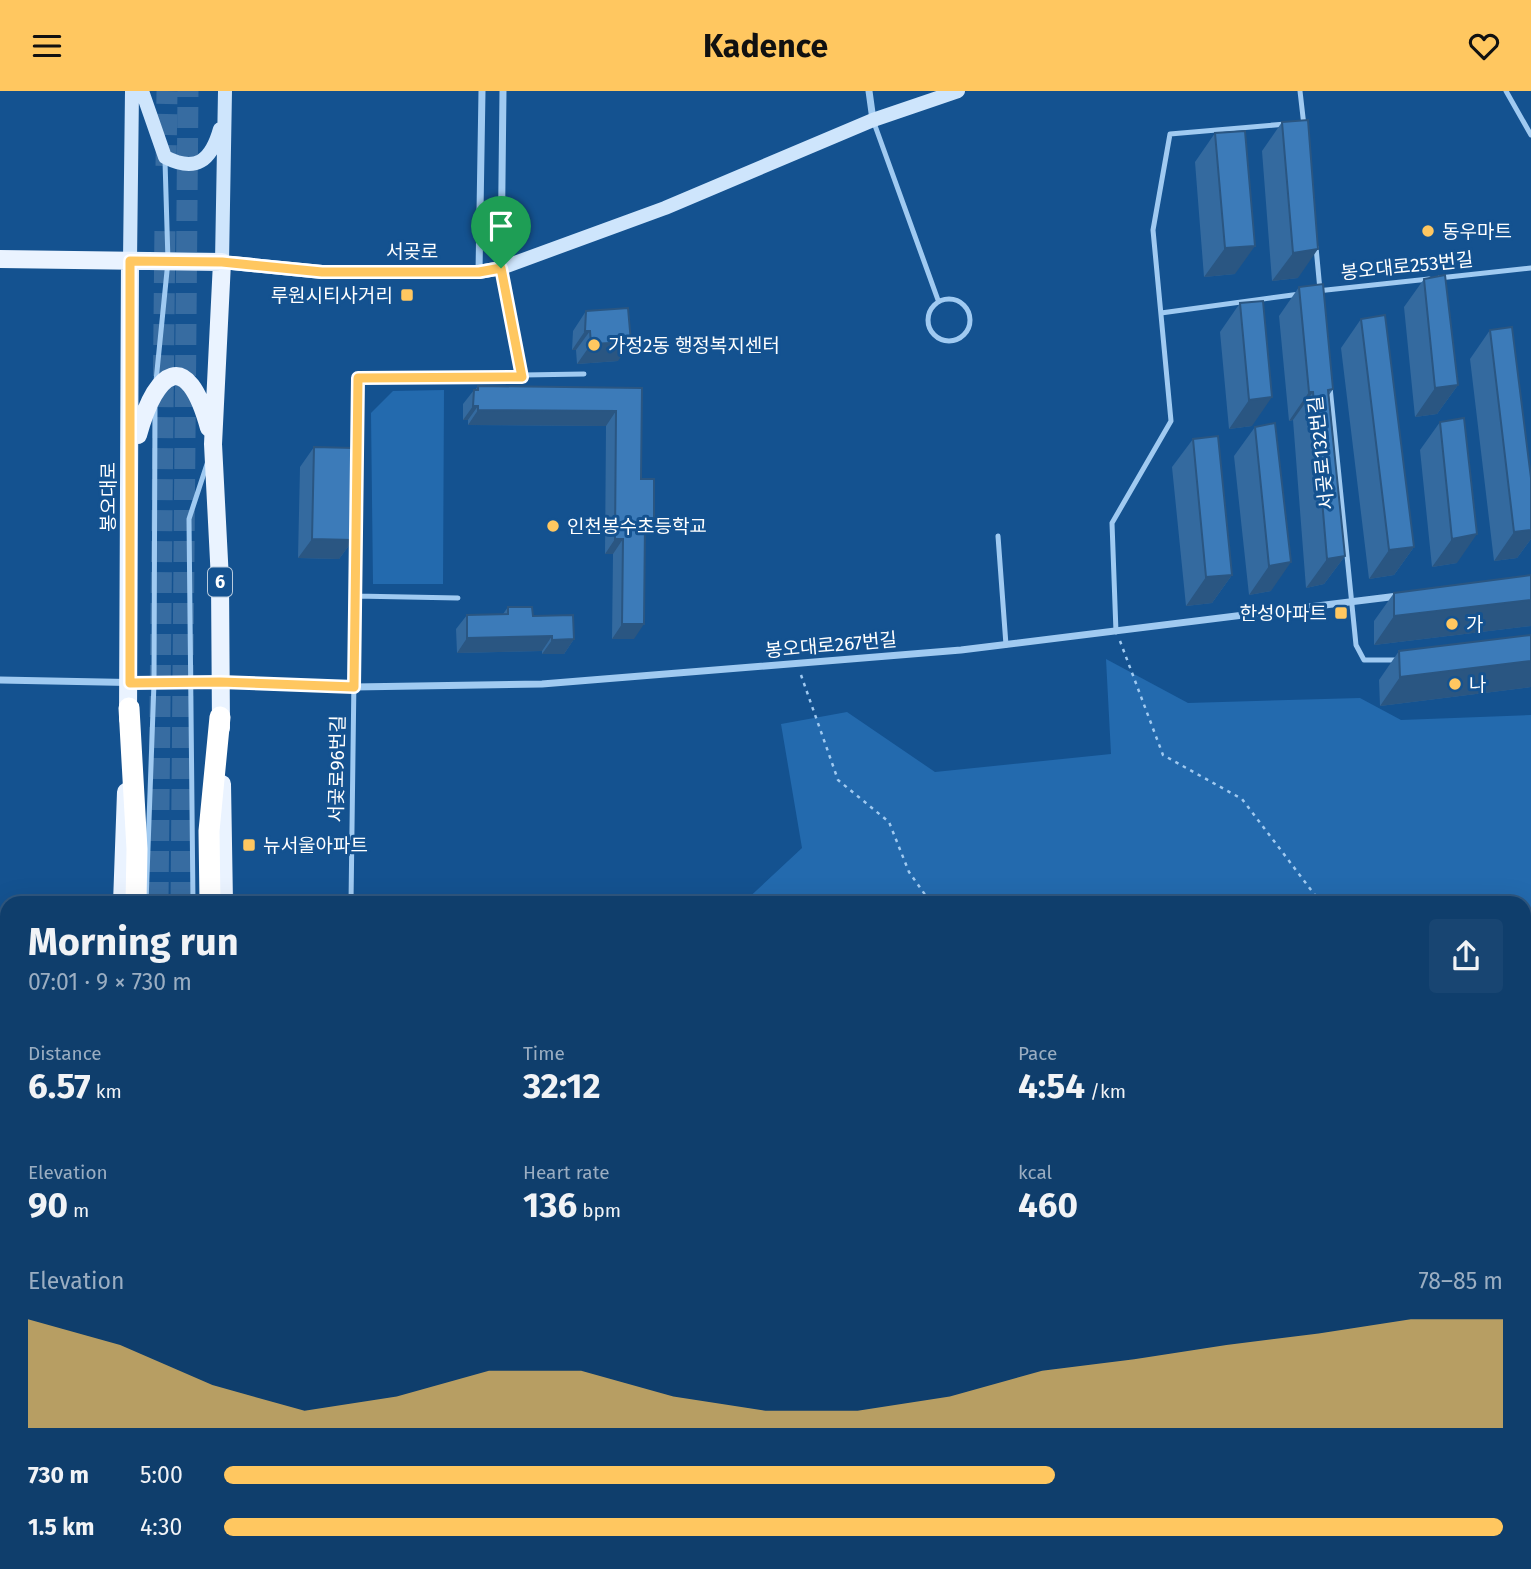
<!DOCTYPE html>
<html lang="en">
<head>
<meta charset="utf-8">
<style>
  body { margin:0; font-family:"Fira Sans","Noto Sans KR",sans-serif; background:#184572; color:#f1f3f6; height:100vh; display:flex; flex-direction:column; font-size:26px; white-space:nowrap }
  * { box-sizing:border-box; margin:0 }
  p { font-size:23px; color:#9baec2 }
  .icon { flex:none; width:38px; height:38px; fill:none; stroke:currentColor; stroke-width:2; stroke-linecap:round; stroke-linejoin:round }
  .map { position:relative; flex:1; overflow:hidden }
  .drawer { position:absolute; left:0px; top:805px; width:1531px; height:674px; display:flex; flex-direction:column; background:#0f3e6c; border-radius:21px 21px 0 0; box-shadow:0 7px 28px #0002,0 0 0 2px #2f577f }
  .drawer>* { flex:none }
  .pin { position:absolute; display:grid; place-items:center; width:60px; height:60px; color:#fff; margin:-72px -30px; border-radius:50% 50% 50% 0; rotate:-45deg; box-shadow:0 0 7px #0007 }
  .pin .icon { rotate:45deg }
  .round { display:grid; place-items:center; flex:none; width:74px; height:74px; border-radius:7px; background:#184572 }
  .headline { display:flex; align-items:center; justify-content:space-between; height:119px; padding:0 28px }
  h1 { font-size:38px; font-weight:700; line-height:52px }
  .metrics { display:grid; grid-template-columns:repeat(3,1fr); gap:10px; height:119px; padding:7px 28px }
  .metrics div { display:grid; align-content:center }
  .metrics b { font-size:35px; font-weight:700 }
  .metrics small { font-size:19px; font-weight:400 }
  .metrics p { font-size:19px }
  .chart { height:196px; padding:14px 28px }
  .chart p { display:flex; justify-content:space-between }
  .chart svg { width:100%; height:126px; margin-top:7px; fill:#ffc760; opacity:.7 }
  ul { padding:0 28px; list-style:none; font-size:23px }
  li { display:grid; grid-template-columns:112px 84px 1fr; align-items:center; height:52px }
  li i { height:18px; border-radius:9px; background:#ffc760 }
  header { display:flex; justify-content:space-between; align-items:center; height:91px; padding:0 28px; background:#ffc760; color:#111; font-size:32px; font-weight:700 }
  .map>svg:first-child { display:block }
  .green { fill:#236aae }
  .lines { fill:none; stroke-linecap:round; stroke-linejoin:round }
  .highway-tunnel { stroke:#376ca1; stroke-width:21; stroke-dasharray:21 10; stroke-linecap:butt }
  .path { stroke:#a0caf1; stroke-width:2.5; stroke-dasharray:3.5 5; stroke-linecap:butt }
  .lane { stroke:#a0caf1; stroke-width:5 }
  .street { stroke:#a0caf1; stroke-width:7 }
  .secondary { stroke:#cee5fc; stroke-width:14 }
  .primary { stroke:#eaf3ff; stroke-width:18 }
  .highway { stroke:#fff; stroke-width:21 }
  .wall { fill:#346a9f }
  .shaded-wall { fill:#2a5682 }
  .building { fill:#3c7bb9; stroke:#2a5682; stroke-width:2 }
  .route-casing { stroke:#fff; stroke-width:14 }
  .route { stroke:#ffc760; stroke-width:9 }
  .poi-dot { fill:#ffc760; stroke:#145290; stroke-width:2.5 }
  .labels { text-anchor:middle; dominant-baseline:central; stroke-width:6; stroke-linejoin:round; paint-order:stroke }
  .shield { fill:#145290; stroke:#b8cbde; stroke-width:2 }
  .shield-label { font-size:18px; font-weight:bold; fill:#fff }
  .poi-label { font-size:19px; fill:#fff; stroke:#145290; text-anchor:start }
  .street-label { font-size:19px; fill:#fff; stroke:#145290 }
</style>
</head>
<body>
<header><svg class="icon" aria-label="menu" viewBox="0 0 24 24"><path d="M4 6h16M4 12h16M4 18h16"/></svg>Kadence<svg class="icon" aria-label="heart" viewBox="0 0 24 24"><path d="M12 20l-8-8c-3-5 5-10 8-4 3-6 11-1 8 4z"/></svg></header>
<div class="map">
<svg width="1531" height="1478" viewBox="0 0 1531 1478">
  <rect width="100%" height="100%" fill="#145290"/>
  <path class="green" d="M444 299 443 493H373L371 322 393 300Z
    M1106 568 1188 612 1360 607 1401 629 1531 624V1478H846L848 1472H1524V812H743L802 757 781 633 847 621 935 681 1111 663Z"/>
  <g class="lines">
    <path class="highway-tunnel" d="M166 75 167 0
      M158 812 165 132
      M181 812 188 0"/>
    <path class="path" d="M1120 550 1163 664 1242 708 1321 812
      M801 584 838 689 889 731 909 781 931 812
      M1524 1065H1531
      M998 1472V1478
      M1427 1478 1435 1472"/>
    <path class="lane" d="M1300 0 1304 35
      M1506 0 1531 44
      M873 29 938 209
      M1316 156 1320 199
      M502 179 522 286
      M1439 187 1531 177
      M1317 200 1429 188
      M928 229a21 21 0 1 1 42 0a21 21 0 1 1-42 0Z
      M1161 222 1300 203
      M156 290 168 170 165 70
      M1330 296 1356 554 1364 569H1396
      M998 445 1006 554
      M355 505 458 507
      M1116 541 1112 432 1171 330 1153 139 1170 43 1286 33
      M146 812 154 592 155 317
      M193 812 189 428 208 370
      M351 812 358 287 584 283
      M332 1478V1472"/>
    <path class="street" d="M869 0 873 29
      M501 176 503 0
      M479 181 482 0
      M0 589 354 596 542 593 961 559 1398 505"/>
    <path class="secondary" d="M142 0 165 66C196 82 211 70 220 38
      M225 0 222 171 322 181H479L501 177 665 117 873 29 958 0
      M130 170 132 0"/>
    <path class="primary" d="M0 168 222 171 213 353 220 489 221 637
      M138 344C156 279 187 256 209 337
      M128 628 130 170
      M222 693 224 812
      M122 812 126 701
      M92 1478 93 1472
      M219 1478V1472"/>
    <path class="highway" d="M129 617 137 758 136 812
      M210 812 209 740 220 626
      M139 1478 140 1472
      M167 1478V1472
      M183 1478 184 1472"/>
  </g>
  <path class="wall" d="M1282 31 1298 187 1272 190 1262 60Z
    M1215 42 1235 183 1204 186 1195 71Z
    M1424 188 1458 294 1437 323 1415 326 1404 216Z
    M1299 196 1333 298 1329 304 1345 465 1324 493 1306 497 1293 329 1289 330 1279 225Z
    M1240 212 1252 335 1229 338 1220 241Z
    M586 220 618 270 577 273 576 259H572L573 240Z
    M1361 228 1414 456 1394 484 1369 488 1341 257Z
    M1490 239 1531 387V448L1517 467 1494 470 1470 268Z
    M478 295 642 297 641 388 645 444 634 548H612L613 463H605L606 335 468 334V329H463V313L474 299H475Z
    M1440 331 1457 472 1432 476 1420 359Z
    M1255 336 1271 500 1249 504 1234 365Z
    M1193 348 1232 484 1212 512 1186 515 1172 376Z
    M314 356 353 449 339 468 298 467 300 376Z
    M1531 484V535L1374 554V530L1394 502Z
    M508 516 533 525 574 548 564 563H542V560L457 562 456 538 467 524 503 523Z
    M1531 544V596L1380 615 1379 589 1399 560Z
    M459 1472H513L515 1478H462Z
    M594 1472H633L631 1478H592Z
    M659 1472H698L696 1478H657Z
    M786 1472H822L820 1478H783Z"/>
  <path class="shaded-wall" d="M1255 155 1235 183 1204 186 1225 157Z
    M1318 158 1298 187 1272 190 1293 162Z
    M585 240H590L576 259H572Z
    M631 251 618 270 577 273 591 253Z
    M1458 294 1437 323 1415 326 1435 297Z
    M1309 301H1313L1293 329 1289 330Z
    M1272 306 1252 335 1229 338 1249 309Z
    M473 315H478L468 329H463Z
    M478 319 616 320 606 335 468 334Z
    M645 432H654L643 447Z
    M1531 439V448L1517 467 1494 470 1514 441Z
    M1477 443 1457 472 1432 476 1452 448Z
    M312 448 353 449 339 468 298 467Z
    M615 448H623L613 463H605Z
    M1414 456 1394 484 1369 488 1389 459Z
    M1345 465 1324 493 1306 497 1327 468Z
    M1291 471 1271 500 1249 504 1269 475Z
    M1232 484 1212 512 1186 515 1206 486Z
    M1531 509V535L1374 554 1394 525Z
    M622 533H644L634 548H612Z
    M552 545 542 560 457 562 467 547Z
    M574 548 564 563H542L552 549Z
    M1531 570V596L1380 615 1400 586Z"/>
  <path class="building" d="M1308 29 1318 158 1293 162 1282 31Z
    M1245 40 1255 155 1225 157 1215 42Z
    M1445 184 1458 294 1435 297 1424 188Z
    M1323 193 1333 298 1328 299 1345 465 1327 468 1313 301H1309L1299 196Z
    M1263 210 1272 306 1249 309 1240 212Z
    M628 217 631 251 591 253 590 240H585L586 220Z
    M1385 224 1414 456 1389 459 1361 228Z
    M1512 236 1531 387V439L1514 441 1490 239Z
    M478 295 642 297 641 388H654V432H645L644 533H622L623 448H615L616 320 478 319V315H473L474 299H478Z
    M1464 327 1477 443 1452 448 1440 331Z
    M1275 332 1291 471 1269 475 1255 336Z
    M1218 345 1232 484 1206 486 1193 348Z
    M314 356 354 357 353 449 312 448Z
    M1531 484V509L1394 525V502Z
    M508 516H532L533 525 573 524 574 548 552 549V545L467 547V524L508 523Z
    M1531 544V570L1400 586 1399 560Z
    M491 1472H513L515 1478H493Z
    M600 1472H633L631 1478H598Z
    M668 1472H698L696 1478H665Z
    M794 1472H822L820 1478H792Z"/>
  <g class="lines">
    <defs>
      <path id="route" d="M130 170 222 171 322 181H479L501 177 522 286 358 287 354 596 220 591 130 592Z"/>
    </defs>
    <use href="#route" class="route-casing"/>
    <use href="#route" class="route"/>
  </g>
  <g class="poi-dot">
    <circle cx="1428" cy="140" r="7"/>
    <rect x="400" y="197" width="14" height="14" rx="3.5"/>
    <circle cx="594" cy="254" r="7"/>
    <circle cx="553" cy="435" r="7"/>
    <rect x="1334" y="515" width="14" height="14" rx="3.5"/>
    <circle cx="1452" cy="533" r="7"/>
    <circle cx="1455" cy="593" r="7"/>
    <rect x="242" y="747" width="14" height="14" rx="3.5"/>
  </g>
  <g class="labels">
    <rect class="shield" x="208" y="476.5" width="24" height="29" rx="5"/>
    <g class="shield-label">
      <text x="220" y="491">6</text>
    </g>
    <g class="poi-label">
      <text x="1442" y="140">동우마트</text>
      <text x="393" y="204" text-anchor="end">루원시티사거리</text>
      <text x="608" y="254">가정2동 행정복지센터</text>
      <text x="567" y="435">인천봉수초등학교</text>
      <text x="1327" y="522" text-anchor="end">한성아파트</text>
      <text x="1466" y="533">가</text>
      <text x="1469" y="593">나</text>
      <text x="263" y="754">뉴서울아파트</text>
    </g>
    <g class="street-label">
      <text x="412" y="160">서곶로</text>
      <text transform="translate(1407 175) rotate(-6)">봉오대로253번길</text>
      <text transform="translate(1321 362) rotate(-96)">서곶로132번길</text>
      <text transform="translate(108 406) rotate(-90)">봉오대로</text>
      <text transform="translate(831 554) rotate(-5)">봉오대로267번길</text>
      <text transform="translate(337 678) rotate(-89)">서곷로96번길</text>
    </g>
  </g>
</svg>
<div class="pin" style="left:501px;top:177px;background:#1e9e55"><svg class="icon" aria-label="arrive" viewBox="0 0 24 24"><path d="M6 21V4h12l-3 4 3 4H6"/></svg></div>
<section class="drawer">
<div class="headline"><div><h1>Morning run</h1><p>07:01 · 9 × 730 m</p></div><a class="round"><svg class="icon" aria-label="share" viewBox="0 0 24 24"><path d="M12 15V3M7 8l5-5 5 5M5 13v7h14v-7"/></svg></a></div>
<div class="metrics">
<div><p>Distance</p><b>6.57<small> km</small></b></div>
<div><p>Time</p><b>32:12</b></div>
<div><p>Pace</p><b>4:54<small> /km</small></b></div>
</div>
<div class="metrics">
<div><p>Elevation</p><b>90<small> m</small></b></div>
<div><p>Heart rate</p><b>136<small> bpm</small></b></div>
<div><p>kcal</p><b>460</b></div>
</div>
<div class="chart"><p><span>Elevation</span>78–85 m</p>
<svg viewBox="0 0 160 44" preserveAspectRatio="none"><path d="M0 44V6L10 15L20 29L30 38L40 33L50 24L60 24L70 33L80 38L90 38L100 33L110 24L120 20L130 15L140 11L150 6L160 6V44z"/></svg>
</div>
<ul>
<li><b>730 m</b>5:00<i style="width:65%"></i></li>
<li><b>1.5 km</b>4:30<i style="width:100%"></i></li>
</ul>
</section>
</div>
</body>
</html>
